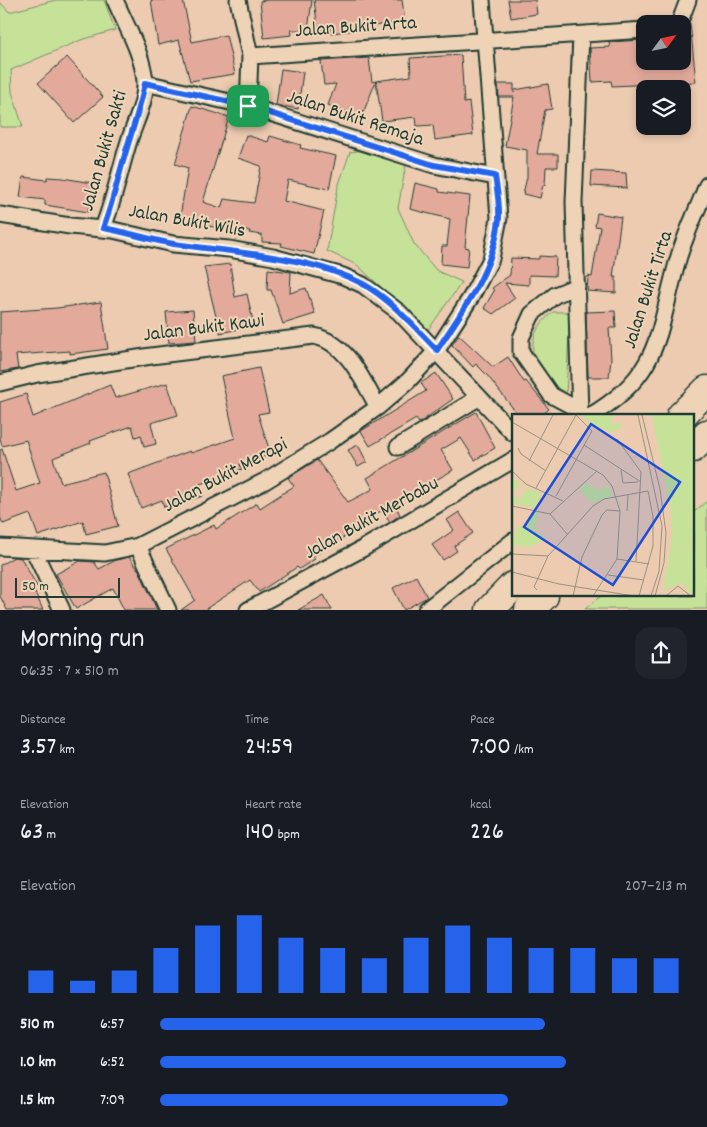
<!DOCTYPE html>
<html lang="en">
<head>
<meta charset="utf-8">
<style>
  body { margin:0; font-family:Dekko,sans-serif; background:#20242c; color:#f1f3f6; height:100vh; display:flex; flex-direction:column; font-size:19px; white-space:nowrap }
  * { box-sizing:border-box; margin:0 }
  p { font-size:16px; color:#9ea1a6 }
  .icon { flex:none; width:28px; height:28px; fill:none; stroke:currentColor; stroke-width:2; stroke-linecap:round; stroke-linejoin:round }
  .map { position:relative; height:610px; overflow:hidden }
  .sheet { display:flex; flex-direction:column; background:#171b24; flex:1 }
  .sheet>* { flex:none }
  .needle { width:32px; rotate:57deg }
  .buttons { position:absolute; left:636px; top:15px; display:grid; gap:10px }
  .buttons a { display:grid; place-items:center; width:55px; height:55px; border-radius:10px; background:#171b24; box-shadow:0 2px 8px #0003; font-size:25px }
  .scale { position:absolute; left:15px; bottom:12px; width:105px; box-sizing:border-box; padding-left:5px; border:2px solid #1f3d34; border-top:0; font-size:14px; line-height:18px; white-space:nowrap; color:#1f3d34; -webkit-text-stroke:4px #efd3b6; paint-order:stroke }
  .pin { position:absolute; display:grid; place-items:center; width:42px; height:42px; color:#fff; margin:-21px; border-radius:10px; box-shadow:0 2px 8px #0006 }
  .round { display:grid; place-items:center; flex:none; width:52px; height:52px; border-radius:15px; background:#20242c }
  .headline { display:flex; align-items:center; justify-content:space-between; height:85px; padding:0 20px }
  h1 { font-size:28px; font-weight:600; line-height:38px }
  .figures { display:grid; grid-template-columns:repeat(3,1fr); gap:8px; height:85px; padding:5px 20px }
  .figures div { display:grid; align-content:center }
  .figures b { font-size:25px; font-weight:600 }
  .figures small { font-size:14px; font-weight:400 }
  .figures p { font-size:14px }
  .chart { height:140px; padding:10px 20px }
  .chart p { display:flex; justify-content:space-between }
  .chart svg { width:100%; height:90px; margin-top:5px; stroke:#2563eb; stroke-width:6 }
  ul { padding:0 20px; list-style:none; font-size:16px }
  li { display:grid; grid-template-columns:80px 60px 1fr; align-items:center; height:38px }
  li i { height:12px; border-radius:6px; background:#2563eb }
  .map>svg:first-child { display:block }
  .green { fill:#c6e299; stroke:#729066 }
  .building { fill:#e3aa9c; stroke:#1f3d34 }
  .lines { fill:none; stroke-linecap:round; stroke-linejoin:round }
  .minor-casing { stroke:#1f3d34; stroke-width:19 }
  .motorway-casing { stroke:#1f3d34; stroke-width:31 }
  .minor { stroke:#efd3b6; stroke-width:15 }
  .motorway { stroke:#efd3b6; stroke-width:28 }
  .route-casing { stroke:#fff; stroke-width:10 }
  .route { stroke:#2563eb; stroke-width:6 }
  .labels { text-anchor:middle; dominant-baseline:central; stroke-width:4; stroke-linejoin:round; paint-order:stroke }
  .street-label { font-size:20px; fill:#1f3d34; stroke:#efd3b6 }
  .inset-road { fill:none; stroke:#9b927f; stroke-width:1 }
  .view { fill:#1d4ed8; fill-opacity:0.15; stroke:#1d4ed8; stroke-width:2.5 }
  .inset-edge { fill:none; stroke:#1f3d34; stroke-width:2.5 }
</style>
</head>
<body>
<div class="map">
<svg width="707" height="610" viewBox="0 0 707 610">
  <rect width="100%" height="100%" fill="#edcbb1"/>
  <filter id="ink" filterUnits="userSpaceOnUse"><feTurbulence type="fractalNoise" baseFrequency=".02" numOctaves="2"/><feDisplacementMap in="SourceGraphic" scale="10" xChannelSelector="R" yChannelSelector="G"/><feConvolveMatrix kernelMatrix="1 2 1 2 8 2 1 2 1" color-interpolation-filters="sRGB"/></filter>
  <g filter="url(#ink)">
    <path class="green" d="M56 0H104L115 30 81 40 11 70 12 92 23 127H0V2L9 12Z
      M372 149 406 164 398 208 414 244 437 271 462 282 428 330 357 265 327 251 338 187 350 152Z
      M553 312H570L566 395C534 372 517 341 553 312Z
      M707 501V609H585L601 596H693V513Z"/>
    <path class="building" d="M151 0H183L192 42 226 35 235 74 190 81 179 40 158 45Z
      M269 0H312L308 30H291L292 35 264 38 260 1Z
      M314 0H402L405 21 367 27V29L331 33V29H318Z
      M508 0H535L537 14 511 18Z
      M690 23 696 82 612 86 611 81 592 82 590 48 610 47 609 42 643 40 645 61H682V32Z
      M461 55 464 103 469 102 473 135 435 140 433 125 417 126 416 117 382 121 376 81 411 76 410 58Z
      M67 57 103 97 74 123 38 83Z
      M369 58 372 82 376 81 361 118 328 105 336 84 324 85 321 61Z
      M281 69 303 72 298 109 276 105Z
      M498 84H514V93L515 90 548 84 552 109 545 110 537 154H558V167H546L545 185H543L540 198 523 194 527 177V150L505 146 514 97H499Z
      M192 106 229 117 203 202 221 208 224 199 254 203 261 166 238 158 246 135 268 142 270 136 301 145 300 148 336 156 329 189 288 180 284 201 324 211 314 254 281 246 282 243 262 242V235L249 233 250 231 179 223 188 168 175 164Z
      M592 171 626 173 627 188 591 186Z
      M23 177 47 180V177L63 178 92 183 88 212 45 205V200L20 197Z
      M415 183 439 189V192L470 196 465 247 469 248 467 267 441 264 442 246H447L450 219 410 209Z
      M597 213 621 217 613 277H616V293L587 291 588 276 592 277 600 227 595 226Z
      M539 256 556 257 555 276 529 275V285L505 283 515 298 493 314 484 308 494 291 492 288 510 275 511 258 539 259Z
      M230 264 235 297 247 294 254 326 220 333 204 267Z
      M268 269 291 272 290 293 306 288 315 314 283 324 271 290H267Z
      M101 302 108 349 70 354V351L16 355 18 369 0 372V312L57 308Z
      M193 310 196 341 169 343 166 312Z
      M615 311 616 328H609L611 359 609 377H588L586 312Z
      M459 335 493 367 508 357 524 382 526 381 549 409 541 416H519L487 375 476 364 473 367 452 345Z
      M259 368 269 412 258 414 271 455 240 464 242 469 200 484 203 496 164 507 162 500 141 508 128 474 190 451 191 453 235 438 221 376Z
      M436 373 453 399 419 423 416 419 370 446 361 431 426 391 421 383Z
      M167 383 178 415 151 423 156 444 144 447 141 435 135 437 132 426 90 441 91 443 53 458 61 483 104 472 118 526 86 534 83 521 38 536 30 514 3 524 0 517V450L2 449 16 491 40 483 26 440 2 446 0 438V402L26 394 33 417 110 385 115 398Z
      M476 412 495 448 475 460 461 438 441 450 453 470 395 504 400 515 390 522 383 510 358 523 361 527 313 556 315 559 299 569 297 567 259 592 250 580 204 610H181L195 600 166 549 214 525 216 529 257 503 260 508 294 486 288 478 317 460 348 502 373 489 367 478Z
      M358 445 367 462 358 467 348 450Z
      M459 512 473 533 454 546 457 551 443 560 432 545 454 530 447 520Z
      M14 557 21 558 37 586 33 588 43 610H7L0 596V565Z
      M129 557 140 572 157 610H124L113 588 76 609 56 574 80 561 94 562 99 569 116 560Z
      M416 576 427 597 404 610 393 588Z
      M324 595 332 610H298Z"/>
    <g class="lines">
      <defs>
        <path id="minor" d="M238 0 250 56 248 106
          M679 24 688 0
          M250 56 645 30
          M145 83 248 106 434 165 495 177
          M0 215 70 226 113 230 173 244 229 249 273 257 343 276 363 285 399 312 513 433
          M103 228C114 200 120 170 129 141 135 122 146 102 145 82 143 54 126 26 115 0
          M577 286 555 295 532 314 521 338V352L551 395 579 410
          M0 383 37 374 151 356 314 336C348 343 362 380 378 407
          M580 416 574 202 581 35
          M590 416C661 374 657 335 677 263 684 237 697 211 707 185
          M398 447 478 398
          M138 546 168 610
          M0 547 105 553 138 546 265 481 330 441 378 407 408 381 437 350 471 297 491 259 499 218 482 0
          M33 549 62 610
          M248 610 362 549 513 460
          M426 610 513 541"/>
        <path id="motorway" d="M681 416 707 390
          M693 448 707 434
          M490 610 513 586
          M529 610 544 596"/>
      </defs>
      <use href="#minor" class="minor-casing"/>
      <use href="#motorway" class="motorway-casing"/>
      <use href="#minor" class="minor"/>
      <use href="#motorway" class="motorway"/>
    </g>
  </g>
  <g class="lines" filter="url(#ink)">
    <defs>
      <path id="route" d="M145 83 248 106 434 165 495 176C497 190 500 205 499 219 494 269 464 309 437 350 415 328 392 300 363 284 307 255 235 253 174 244 150 240 127 232 103 228 112 205 117 182 124 158 131 133 140 109 145 83Z"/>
    </defs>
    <use href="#route" class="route-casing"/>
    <use href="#route" class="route"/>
  </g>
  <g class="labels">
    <g class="street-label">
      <text transform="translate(356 28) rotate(-4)">Jalan Bukit Arta</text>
      <text transform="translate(355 119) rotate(18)">Jalan Bukit Remaja</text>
      <text transform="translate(105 151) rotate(-74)">Jalan Bukit Sakti</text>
      <text transform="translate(187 222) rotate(10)">Jalan Bukit Wilis</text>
      <text transform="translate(649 290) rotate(-72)">Jalan Bukit Tirta</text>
      <text transform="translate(204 329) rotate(-7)">Jalan Bukit Kawi</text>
      <text transform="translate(226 476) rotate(-28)">Jalan Bukit Merapi</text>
      <text transform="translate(372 519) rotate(-29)">Jalan Bukit Merbabu</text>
    </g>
  </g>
  <g transform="translate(512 414)">
    <rect width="182" height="182" fill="#edcbb1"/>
    <path d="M69 1H103L98 10 110 9 109 13 100 18 80 11ZM140 1H182V182L169 169 151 177 160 122 159 99ZM2 64 8 71 0 80 7 86 15 74 29 79 23 94 0 89V66ZM74 69 87 76 97 72 101 82 80 89 67 76ZM20 97 27 99 23 118 33 122 28 128 17 133 0 131 5 112 15 113Z" fill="#c6e299"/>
    <path class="inset-road" d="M126 1 150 112 147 157 139 182M130 1 148 75 154 119 152 149 143 182M0 8 91 61 100 72 108 97 105 145 81 182M105 25 129 58 124 147M72 31 129 68M6 34 9 40 34 57M17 47 41 1M109 56 111 69 126 68M0 57 14 70 51 87M24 74 64 1M44 82 80 17 64 1M0 92 38 100 55 120M115 97 116 81M38 100 85 57M0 140 36 142M105 145 137 150M0 158 47 170 122 182M96 161 132 166M25 176 22 173 36 142 81 92 92 85 136 77 141 103V132L127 182M61 182 70 143 90 101 95 96 108 97M154 182 166 172 179 182"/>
    <path class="view" d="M79 10 168 68 101 171 12 113Z"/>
    <rect width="182" height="182" class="inset-edge"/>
  </g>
</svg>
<div class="buttons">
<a><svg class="needle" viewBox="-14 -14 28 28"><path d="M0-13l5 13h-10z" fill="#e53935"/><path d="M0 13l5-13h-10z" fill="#9ea1a6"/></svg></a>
<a><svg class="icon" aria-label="layers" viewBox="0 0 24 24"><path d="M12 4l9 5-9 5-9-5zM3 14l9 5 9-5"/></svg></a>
</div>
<div class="scale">50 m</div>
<div class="pin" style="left:248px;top:106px;background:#1e9e55"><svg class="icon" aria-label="arrive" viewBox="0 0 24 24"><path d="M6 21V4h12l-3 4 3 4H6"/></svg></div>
</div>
<section class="sheet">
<div class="headline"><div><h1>Morning run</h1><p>06:35 · 7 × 510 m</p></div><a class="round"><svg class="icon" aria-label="share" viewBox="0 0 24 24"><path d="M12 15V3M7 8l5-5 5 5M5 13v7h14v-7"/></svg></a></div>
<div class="figures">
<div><p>Distance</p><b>3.57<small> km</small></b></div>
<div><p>Time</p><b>24:59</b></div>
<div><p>Pace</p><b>7:00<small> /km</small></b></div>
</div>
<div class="figures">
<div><p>Elevation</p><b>63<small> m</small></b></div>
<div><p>Heart rate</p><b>140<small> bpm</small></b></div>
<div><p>kcal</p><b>226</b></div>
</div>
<div class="chart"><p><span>Elevation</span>207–213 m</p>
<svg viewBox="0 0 160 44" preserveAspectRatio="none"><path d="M5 44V33M15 44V38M25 44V33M35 44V22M45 44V11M55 44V6M65 44V17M75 44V22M85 44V27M95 44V17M105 44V11M115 44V17M125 44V22M135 44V22M145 44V27M155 44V27"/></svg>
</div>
<ul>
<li><b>510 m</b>6:57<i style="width:73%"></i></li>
<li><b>1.0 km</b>6:52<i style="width:77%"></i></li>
<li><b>1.5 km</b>7:09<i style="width:66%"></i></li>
</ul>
</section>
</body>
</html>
